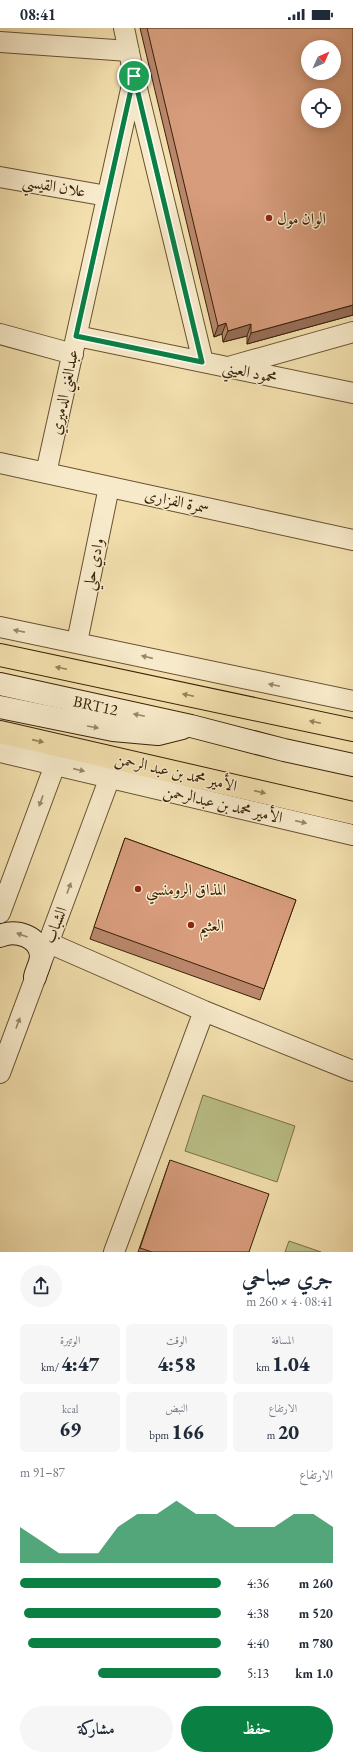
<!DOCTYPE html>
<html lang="ar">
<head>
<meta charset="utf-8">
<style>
  body { margin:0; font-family:"EB Garamond",Amiri,serif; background:#f6f6f7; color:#1f2937; direction:rtl; height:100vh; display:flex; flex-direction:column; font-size:15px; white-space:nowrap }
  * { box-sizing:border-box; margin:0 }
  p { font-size:13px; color:#747a83 }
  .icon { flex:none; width:22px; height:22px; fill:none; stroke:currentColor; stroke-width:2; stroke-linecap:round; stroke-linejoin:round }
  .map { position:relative; height:1224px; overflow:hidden; direction:ltr }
  .drawer { display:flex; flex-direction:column; background:#fff; flex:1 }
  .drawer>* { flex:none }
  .needle { width:26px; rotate:45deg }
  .buttons { position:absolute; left:301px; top:12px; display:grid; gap:8px }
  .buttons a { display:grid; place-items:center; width:40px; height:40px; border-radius:50%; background:#fff; box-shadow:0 2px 10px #0003; font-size:20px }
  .pin { position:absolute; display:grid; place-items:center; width:34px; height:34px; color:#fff; margin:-17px; border:2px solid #fff; border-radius:50%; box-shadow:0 1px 4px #0007 }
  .round { display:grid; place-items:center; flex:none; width:42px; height:42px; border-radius:21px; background:#f6f6f7 }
  .head { display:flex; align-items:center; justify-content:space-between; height:68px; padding:0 20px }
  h1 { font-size:22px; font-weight:800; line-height:30px }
  .stats { display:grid; grid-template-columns:repeat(3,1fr); gap:6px; height:68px; padding:4px 20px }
  .stats div { display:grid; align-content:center; border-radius:6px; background:#f6f6f7; text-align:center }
  .stats b { font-size:20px; font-weight:800 }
  .stats small { font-size:11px; font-weight:400 }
  .stats p { font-size:11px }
  .chart { height:112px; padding:8px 20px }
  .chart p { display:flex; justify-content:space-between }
  .chart svg { width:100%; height:72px; margin-top:4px; fill:#0b8043; opacity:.7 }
  .primary-button { display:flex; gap:8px; margin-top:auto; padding:8px 20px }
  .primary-button a { flex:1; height:46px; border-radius:24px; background:#0b8043; color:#fff; font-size:16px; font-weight:800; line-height:46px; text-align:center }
  .primary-button a+a { background:#f6f6f7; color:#1f2937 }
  ul { padding:0 20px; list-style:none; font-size:13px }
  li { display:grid; grid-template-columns:64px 48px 1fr; align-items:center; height:30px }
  li i { height:10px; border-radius:5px; background:#0b8043 }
  .status { display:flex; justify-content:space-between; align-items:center; height:28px; padding:0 20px; background:#fff; direction:ltr }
  .status svg { height:11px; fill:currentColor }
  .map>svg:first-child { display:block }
  .green { fill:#bcc189; stroke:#7a7248 }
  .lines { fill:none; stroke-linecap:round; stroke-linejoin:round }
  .street-casing { stroke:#675131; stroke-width:22 }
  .secondary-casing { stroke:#392208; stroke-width:24 }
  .primary-casing { stroke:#392208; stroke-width:24 }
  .street { stroke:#f7eaca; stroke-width:20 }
  .secondary { stroke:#f7eaca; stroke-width:22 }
  .primary { stroke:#f2dfad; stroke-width:22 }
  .wall { fill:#b9866b; stroke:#392208 }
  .shaded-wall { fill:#966d57; stroke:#392208 }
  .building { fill:#d79c7c; stroke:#392208; fill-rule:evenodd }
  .oneway { fill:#988669 }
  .oneway2 { fill:#96805a }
  .route-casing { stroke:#fff; stroke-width:8 }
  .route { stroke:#0b8043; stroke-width:5 }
  .poi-dot { fill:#8f2418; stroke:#f7eaca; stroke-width:1.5 }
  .labels { text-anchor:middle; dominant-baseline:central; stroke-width:3; stroke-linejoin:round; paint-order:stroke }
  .street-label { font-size:16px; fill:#392208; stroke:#f7eaca }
  .poi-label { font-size:16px; fill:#392208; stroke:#f7eaca; text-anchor:start }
</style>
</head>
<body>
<div class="status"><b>08:41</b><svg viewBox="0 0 49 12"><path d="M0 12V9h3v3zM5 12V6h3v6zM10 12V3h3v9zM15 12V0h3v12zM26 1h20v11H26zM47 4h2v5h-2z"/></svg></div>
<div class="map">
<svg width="353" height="1224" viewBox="0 0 353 1224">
  <rect width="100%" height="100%" fill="#f2dfad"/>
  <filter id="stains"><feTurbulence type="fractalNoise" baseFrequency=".005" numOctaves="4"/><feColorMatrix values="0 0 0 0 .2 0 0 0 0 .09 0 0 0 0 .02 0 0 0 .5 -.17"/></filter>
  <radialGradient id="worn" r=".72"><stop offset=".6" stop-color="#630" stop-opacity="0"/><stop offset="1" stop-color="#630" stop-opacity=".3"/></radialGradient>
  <path class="green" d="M203 1067 295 1098 277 1154 185 1123Z
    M289 1213 321 1224H285Z"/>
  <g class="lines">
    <defs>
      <path id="street" d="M124 0 134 48 203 334
        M0 14 129 23
        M0 149 107 168
        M0 306 73 326
        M77 308 353 365
        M232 338 353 304
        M0 435 353 512
        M46 445 134 48
        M0 599 353 673
        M77 614 109 459
        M0 724 353 807
        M0 885 55 737
        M49 915 204 983 353 1043
        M0 1045 110 749
        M114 1224 204 983"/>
      <g id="secondary">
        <path id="s1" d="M0 656 191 698 284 722 353 737"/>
        <path d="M0 679 113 702 158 706 182 700"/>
        <path d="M0 908C15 901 40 908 41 928 41 935 36 943 35 949"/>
      </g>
      <path id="primary" d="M0 627 353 702
        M0 704 353 785"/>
    </defs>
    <use href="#street" class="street-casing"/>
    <use href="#secondary" class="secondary-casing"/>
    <use href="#primary" class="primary-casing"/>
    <use href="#street" class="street"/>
    <use href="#secondary" class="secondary"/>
    <use href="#primary" class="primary"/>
  </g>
  <path class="wall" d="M140 0H353V287L247 316V308L223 314 222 306 214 309Z
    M125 810 296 872 260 972 90 911Z
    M170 1132 249 1224H138Z"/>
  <path class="shaded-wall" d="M353 277V287L247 316 251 305Z
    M226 295 222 306 214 309 218 298Z
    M251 296 247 308 223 314 228 303Z"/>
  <path class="building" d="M147 0H353V277L251 305V296L228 303 226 295 218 298ZM308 19H334V45H308ZM308 67H334V93H308Z
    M125 810 296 872 264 961 94 899Z
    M170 1132 269 1166 249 1224H152L140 1220Z"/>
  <defs><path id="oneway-solid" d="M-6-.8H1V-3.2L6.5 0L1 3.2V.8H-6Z"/></defs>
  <g class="oneway">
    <use href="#oneway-solid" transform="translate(19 603) rotate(-169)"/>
    <use href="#oneway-solid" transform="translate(147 629) rotate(-167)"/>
    <use href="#oneway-solid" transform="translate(274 657) rotate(-168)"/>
    <use href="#oneway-solid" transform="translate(139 687) rotate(-168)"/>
    <use href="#oneway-solid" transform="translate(93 699) rotate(10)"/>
    <use href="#oneway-solid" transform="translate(79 742) rotate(13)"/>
    <use href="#oneway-solid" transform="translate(41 773) rotate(110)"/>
    <use href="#oneway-solid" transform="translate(301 794) rotate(13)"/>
    <use href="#oneway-solid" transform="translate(69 860) rotate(-70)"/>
    <use href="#oneway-solid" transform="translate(22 907) rotate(-160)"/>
    <use href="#oneway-solid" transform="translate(18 995) rotate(-70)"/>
  </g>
  <g class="oneway2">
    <use href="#oneway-solid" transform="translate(61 640) rotate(-168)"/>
    <use href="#oneway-solid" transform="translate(188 667) rotate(-168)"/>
    <use href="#oneway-solid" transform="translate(315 694) rotate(-168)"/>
    <use href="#oneway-solid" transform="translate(38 713) rotate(13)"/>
    <use href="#oneway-solid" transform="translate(260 764) rotate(13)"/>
  </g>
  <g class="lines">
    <defs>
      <path id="route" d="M134 48 202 334 76 308Z"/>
    </defs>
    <use href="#route" class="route-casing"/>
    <use href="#route" class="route"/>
  </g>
  <g class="poi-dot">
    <circle cx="269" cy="190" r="4"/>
    <circle cx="138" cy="861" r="4"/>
    <circle cx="191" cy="897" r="4"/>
  </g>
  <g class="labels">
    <g class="street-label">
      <text transform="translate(54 158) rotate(10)">علان القيسي</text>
      <text transform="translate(250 344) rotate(12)">محمود العيني</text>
      <text transform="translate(64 364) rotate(-78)">عبدالغني الدميري</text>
      <text transform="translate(177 473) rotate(12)">سمرة الفزارى</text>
      <text transform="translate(93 536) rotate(-78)">وادي حلي</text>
      <text stroke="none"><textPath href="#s1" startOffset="98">BRT12</textPath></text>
      <text transform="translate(176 744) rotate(13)">الأمير محمد بن عبد الرحمن</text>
      <text transform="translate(223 776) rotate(13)">الأمير محمد بن عبدالرحمن</text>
      <text transform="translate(55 897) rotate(-69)">الشباب</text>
    </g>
    <g class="poi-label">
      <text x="277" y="190">الوان مول</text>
      <text x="146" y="861">المذاق الرومنسي</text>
      <text x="199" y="897">العثيم</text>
    </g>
  </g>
  <rect width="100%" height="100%" filter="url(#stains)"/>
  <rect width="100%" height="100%" fill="url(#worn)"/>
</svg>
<div class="buttons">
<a><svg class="needle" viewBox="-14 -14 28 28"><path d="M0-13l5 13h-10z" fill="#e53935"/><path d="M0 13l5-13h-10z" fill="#747a83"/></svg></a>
<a><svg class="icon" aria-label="locate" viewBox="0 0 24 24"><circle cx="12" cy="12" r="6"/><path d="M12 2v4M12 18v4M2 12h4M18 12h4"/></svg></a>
</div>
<div class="pin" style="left:134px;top:48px;background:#1e9e55"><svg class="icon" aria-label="arrive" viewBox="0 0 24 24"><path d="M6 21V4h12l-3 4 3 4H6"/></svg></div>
</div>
<section class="drawer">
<div class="head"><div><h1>جري صباحي</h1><p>08:41 · 4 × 260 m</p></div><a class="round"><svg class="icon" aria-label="share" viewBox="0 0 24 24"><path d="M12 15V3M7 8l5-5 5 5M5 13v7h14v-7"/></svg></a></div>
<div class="stats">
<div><p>المسافة</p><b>1.04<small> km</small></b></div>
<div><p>الوقت</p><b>4:58</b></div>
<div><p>الوتيرة</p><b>4:47<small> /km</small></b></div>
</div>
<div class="stats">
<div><p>الارتفاع</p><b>20<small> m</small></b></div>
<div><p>النبض</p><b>166<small> bpm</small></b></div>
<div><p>kcal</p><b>69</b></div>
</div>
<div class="chart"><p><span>الارتفاع</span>87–91 m</p>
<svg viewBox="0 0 160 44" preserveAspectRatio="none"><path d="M0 44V22L10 30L20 38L30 38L40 38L50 22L60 14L70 14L80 6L90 14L100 14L110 22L120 22L130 22L140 14L150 14L160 22V44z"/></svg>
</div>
<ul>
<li><b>260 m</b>4:36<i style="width:100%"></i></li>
<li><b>520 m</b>4:38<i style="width:98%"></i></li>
<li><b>780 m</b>4:40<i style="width:96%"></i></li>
<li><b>1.0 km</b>5:13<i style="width:61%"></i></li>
</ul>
<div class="primary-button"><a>حفظ</a><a>مشاركة</a></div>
</section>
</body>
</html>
